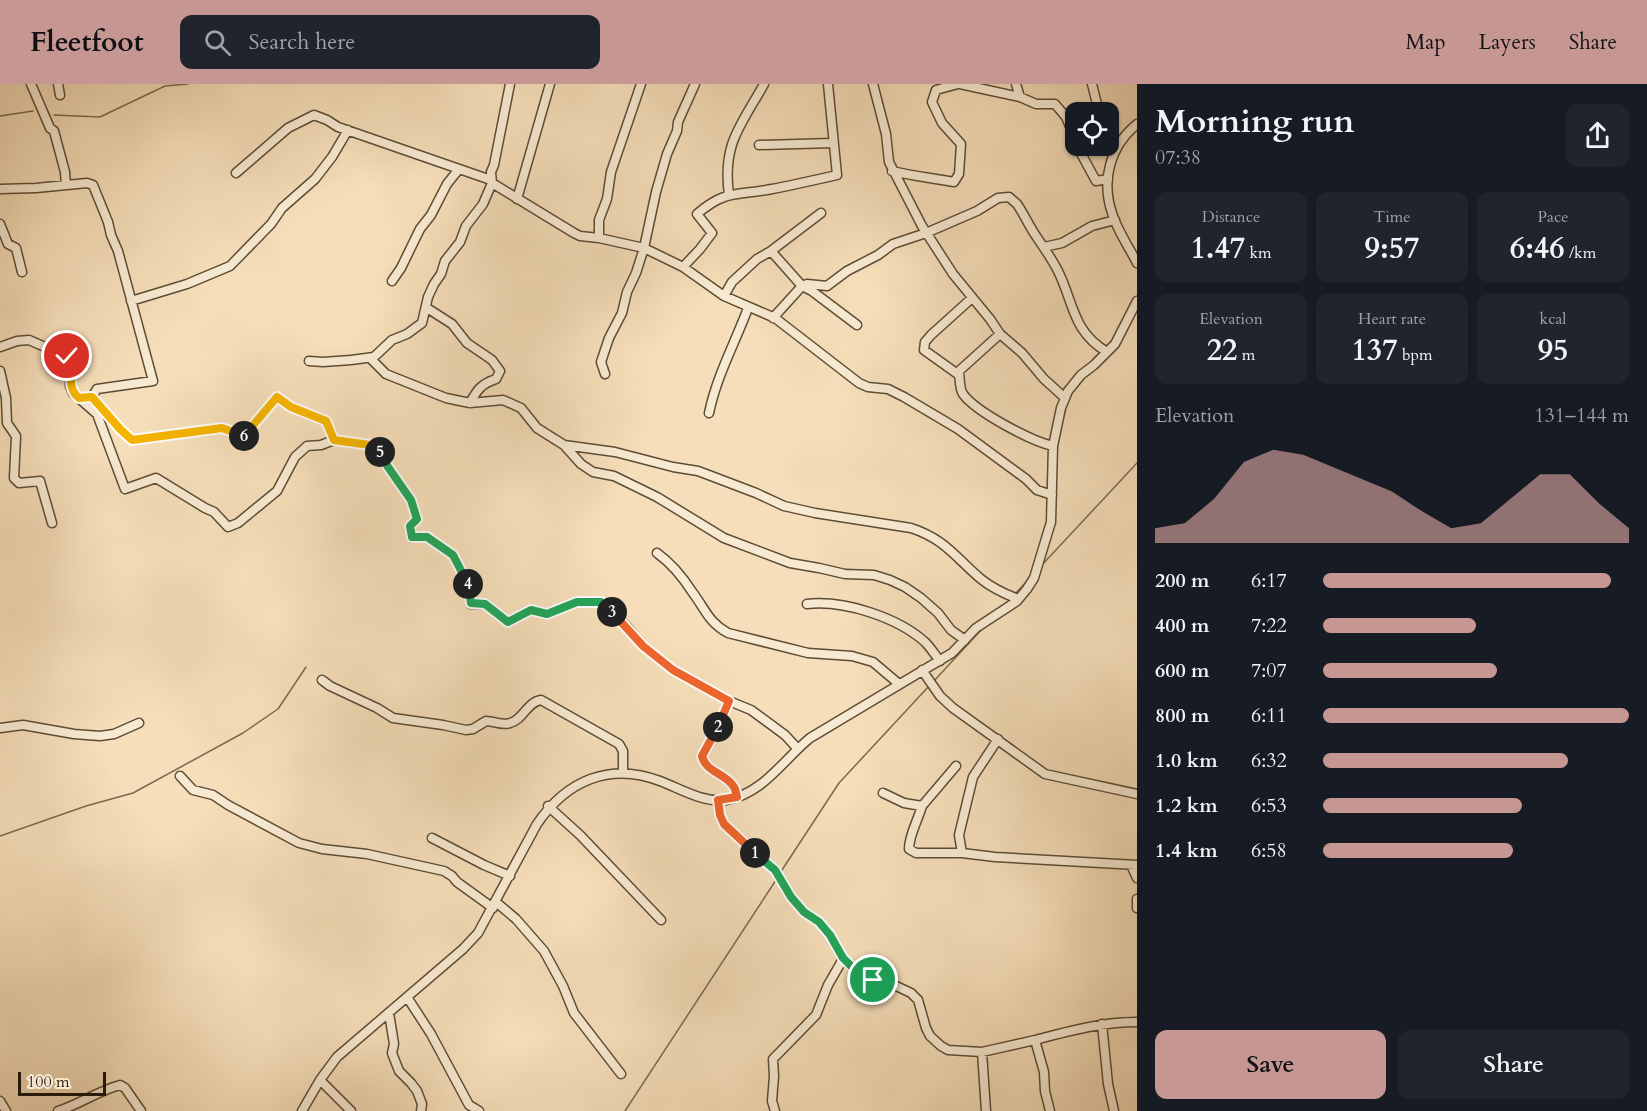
<!DOCTYPE html>
<html lang="en">
<head>
<meta charset="utf-8">
<style>
  body { margin:0; font-family:Cardo,serif; background:#20242c; color:#f1f3f6; height:100vh; display:flex; flex-direction:column; font-size:22px; white-space:nowrap }
  * { box-sizing:border-box; margin:0 }
  p { font-size:20px; color:#9ea1a6 }
  .icon { flex:none; width:33px; height:33px; fill:none; stroke:currentColor; stroke-width:2; stroke-linecap:round; stroke-linejoin:round }
  .map { position:relative; flex:1; overflow:hidden }
  .sheet { display:flex; flex-direction:column; background:#171b24; width:510px }
  .sheet>* { flex:none }
  .controls { position:absolute; left:1065px; top:18px; display:grid; gap:12px }
  .controls a { display:grid; place-items:center; width:54px; height:54px; border-radius:12px; background:#171b24; box-shadow:0 2px 4px #0004; font-size:30px }
  .scale { position:absolute; left:18px; bottom:15px; width:88px; box-sizing:border-box; padding-left:6px; border:3px solid #2a1c0b; border-top:0; font-size:16px; line-height:21px; white-space:nowrap; color:#2a1c0b; -webkit-text-stroke:4px #f8ead2; paint-order:stroke }
  .pin { position:absolute; display:grid; place-items:center; width:51px; height:51px; color:#fff; margin:-26px; border:3px solid #fff; border-radius:50%; box-shadow:0 2px 6px #0007 }
  .km { position:absolute; width:30px; height:30px; margin:-15px; border-radius:50%; background:#222; color:#fff; font-size:16px; line-height:30px; text-align:center }
  .round { display:grid; place-items:center; flex:none; width:63px; height:63px; border-radius:12px; background:#20242c }
  .head { display:flex; align-items:center; justify-content:space-between; height:102px; padding:0 18px }
  h1 { font-size:33px; font-weight:700; line-height:45px }
  .metrics { display:grid; grid-template-columns:repeat(3,1fr); gap:9px; height:102px; padding:6px 18px }
  .metrics div { display:grid; align-content:center; border-radius:12px; background:#20242c; text-align:center }
  .metrics b { font-size:30px; font-weight:700 }
  .metrics small { font-size:16px; font-weight:400 }
  .metrics p { font-size:16px }
  .chart { height:168px; padding:12px 18px }
  .chart p { display:flex; justify-content:space-between }
  .chart svg { width:100%; height:108px; margin-top:6px; fill:#c59692; opacity:.7 }
  .button { display:flex; gap:12px; margin-top:auto; padding:12px 18px }
  .button a { flex:1; height:69px; border-radius:12px; background:#c59692; color:#111; font-size:24px; font-weight:700; line-height:69px; text-align:center }
  .button a+a { background:#20242c; color:#f1f3f6 }
  ul { padding:0 18px; list-style:none; font-size:20px }
  li { display:grid; grid-template-columns:96px 72px 1fr; align-items:center; height:45px }
  li i { height:15px; border-radius:8px; background:#c59692 }
  header { display:flex; align-items:center; gap:36px; box-sizing:border-box; height:84px; padding:0 30px; background:#c59692; color:#111 }
  header strong { font-size:28px }
  nav { display:flex; gap:33px; margin-inline-start:auto; font-size:21px }
  .search { width:420px; height:54px; background:#20242c; display:flex; align-items:center; gap:15px; box-sizing:border-box; padding:0 21px; border-radius:12px; color:#9ea1a6; font-size:22px }
  main { display:flex; flex:1; min-height:0 }
  .map>svg:first-child { display:block }
  .lines { fill:none; stroke-linecap:round; stroke-linejoin:round }
  .stream { stroke:#7a6950; stroke-width:1.5 }
  .minor-casing { stroke:#5d4c36; stroke-width:11 }
  .minor { stroke:#f8ead2; stroke-width:8 }
  .split-1-casing { stroke:#fff; stroke-width:12 }
  .split-2-casing { stroke:#fff; stroke-width:12 }
  .split-3-casing { stroke:#fff; stroke-width:12 }
  .split-4-casing { stroke:#fff; stroke-width:12 }
  .split-5-casing { stroke:#fff; stroke-width:12 }
  .split-6-casing { stroke:#fff; stroke-width:12 }
  .split-7-casing { stroke:#fff; stroke-width:12 }
  .split-8-casing { stroke:#fff; stroke-width:12 }
  .split-1 { stroke:#22a559; stroke-width:8 }
  .split-2 { stroke:#f0652b; stroke-width:8 }
  .split-3 { stroke:#f0652b; stroke-width:8 }
  .split-4 { stroke:#22a559; stroke-width:8 }
  .split-5 { stroke:#22a559; stroke-width:8 }
  .split-6 { stroke:#f5b400; stroke-width:8 }
  .split-7 { stroke:#f5b400; stroke-width:8 }
  .split-8 { stroke:#f5b400; stroke-width:8 }
</style>
</head>
<body>
<header>
<strong>Fleetfoot</strong>
<div class="search"><svg class="icon" aria-label="search" viewBox="0 0 24 24"><circle cx="10" cy="10" r="6"/><path d="M15 15l6 6"/></svg>Search here</div>
<nav><a>Map</a><a>Layers</a><a>Share</a></nav>
</header>
<main>
<div class="map">
<svg width="1137" height="1027" viewBox="0 0 1137 1027">
  <rect width="100%" height="100%" fill="#f5deb9"/>
  <filter id="stains"><feTurbulence type="fractalNoise" baseFrequency=".00333" numOctaves="4"/><feColorMatrix values="0 0 0 0 .2 0 0 0 0 .09 0 0 0 0 .02 0 0 0 .5 -.17"/></filter>
  <radialGradient id="worn" r=".72"><stop offset=".6" stop-color="#630" stop-opacity="0"/><stop offset="1" stop-color="#630" stop-opacity=".3"/></radialGradient>
  <g class="lines">
    <path class="stream" d="M54 31 100 33 165 2 188 0
      M0 32 33 27
      M1041 482 1137 379
      M1015 510 1028 496
      M933 598 983 544
      M0 752 86 722 133 709 243 649 278 625 306 583
      M780 789 839 699 930 601
      M625 1027 776 796"/>
    <defs>
      <path id="minor" d="M31 0 50 44 54 47 65 88 66 101
        M58 0 60 11
        M510 0 494 81 491 88 492 99 574 149 580 152 599 154 644 164 683 183 724 212 775 234 859 299 868 303 888 305 904 313 958 345 1026 395 1037 406 1052 411
        M873 0 886 50 889 78 922 142 953 190 990 235 1000 250 1022 269 1044 295 1065 314
        M960 0 1020 13
        M1016 0 1020 13 1036 20H1055L1066 33 1076 57
        M1092 0 1099 28
        M1137 40C1110 62 1101 96 1112 129 1117 146 1129 163 1137 179
        M1108 56 1116 66
        M759 61 833 59
        M1077 62 1096 97 1108 95
        M892 87C912 92 933 94 954 98L959 90 961 60 942 39 932 18 936 6 958 0
        M236 89 288 44 314 31 327 36 338 43 491 96
        M0 105 36 104 87 99 93 101 108 138 111 151 118 167 153 297 97 305 92 313
        M729 111C722 59 741 42 764 0
        M517 115 550 0
        M0 140 8 160 16 164 22 188
        M599 154V136L607 115 611 88 641 0
        M1044 163 1062 159 1092 142 1115 136
        M771 167 802 202 812 207 857 241
        M683 183 700 165 712 149 697 130C726 105 737 112 772 105 793 101 815 96 837 91L828 0
        M392 197 401 184 420 145 431 131 447 100 459 85
        M724 212 732 198 757 175 771 167 821 129
        M131 217 187 200 230 182 271 140 282 124 315 95 332 73 348 46
        M427 224 452 240 467 259 492 276 500 287 496 295C481 300 477 306 470 319
        M773 234 802 202 807 200 827 202 847 187 878 171 893 160 926 149 977 127 998 114 1009 113 1017 120C1024 130 1029 142 1036 152 1044 164 1052 175 1058 187 1074 219 1072 247 1107 268
        M1000 250 959 287C960 294 959 304 963 310 976 328 1031 357 1053 362
        M0 263 17 257 29 256 70 274 71 277 70 302 73 309 97 330 125 405 156 394 205 424 214 428 228 443 238 439 277 407 295 373 307 362 321 361 334 356
        M370 274 386 290 446 314 470 319 503 316 521 324 537 344 564 361 581 380 593 388 614 392 657 413 724 454 790 479 819 484 845 490 874 491 890 496 905 503 921 514 938 529 951 546 965 556
        M309 277 323 278 351 276 374 273 392 256 407 250 422 239 428 213 434 200 441 190 445 177 460 158 466 142 483 120 492 99
        M0 287 6 314 7 339 16 352 14 394 19 399 40 397 52 439
        M605 290 601 278 609 254 622 229 627 208 636 189 644 164 656 108 667 70 677 47 678 38 682 29 695 0
        M959 291 924 266 925 258 931 251 972 214
        M79 314 92 313 120 345 132 356 222 344 243 353 277 313 291 323 326 337 334 356 377 362 388 383 411 416 417 435 410 442 412 453H427L453 471 468 499 471 520H485L508 538 531 526 547 530 577 518H601L627 543 643 562 673 586 729 617 751 626 785 651 797 664
        M709 329C717 291 735 259 748 224
        M564 361 615 368 673 383 698 387 756 409 784 422 815 429 911 444C945 455 956 474 981 495 992 504 1005 510 1018 515
        M657 469C671 479 684 495 693 509 705 525 709 539 728 549L808 569 852 572 873 578 899 600
        M807 520C844 516 897 533 925 558 931 564 935 571 940 577
        M922 586 940 612 953 624 1045 690 1137 710
        M322 596 330 602 377 624 393 634 443 641 466 646 473 645 486 637C493 637 503 642 510 639 523 636 527 618 541 616L619 660 623 667V689
        M729 617 717 647 702 672C706 689 726 689 734 703 736 706 736 710 737 713
        M0 644 23 641 74 650 100 652 114 650 139 639
        M180 692 193 706 213 711 228 721 299 759 322 765 367 770 444 787 452 792 457 798 493 824
        M883 709 904 719 922 722 956 682
        M718 716 720 731 724 740 775 786 791 813 804 828 819 838 830 851 843 875 854 885 873 896 892 900 911 909 918 916 926 944 930 952 941 962 948 966 982 968 1035 956 1044 988 1045 1007 1050 1027
        M548 722 580 751 661 836
        M922 722C918 736 909 751 909 765L916 769H962L995 773 1137 781
        M432 754 484 781 510 792
        M962 769 959 751 973 693 998 655
        M1131 781 1137 794
        M1137 815V824
        M496 818 516 835 544 867 563 902 574 929 621 990
        M407 913 431 950 469 1021 479 1027
        M389 929 394 960 392 969 399 987 411 999 417 1007 422 1020 421 1027
        M1102 940 1108 1000 1114 1027
        M1035 956C1069 947 1102 938 1137 938
        M982 968 986 1027
        M320 996 351 1027
        M0 1017 6 1027
        M58 1027C80 1020 98 1007 120 1001L125 1004 141 1027
        M302 1027 320 996 337 973 463 865 478 849 537 740C567 696 610 678 660 697 681 705 703 719 726 716 763 710 783 676 810 654L952 569 976 544 1017 517 1027 505 1034 494 1051 438 1053 362 1061 324 1068 307 1081 291 1094 281 1115 260 1137 217
        M775 1027 772 1017 774 992 773 975 816 931 828 901 843 875"/>
    </defs>
    <use href="#minor" class="minor-casing"/>
    <use href="#minor" class="minor"/>
  </g>
  <g class="lines">
    <defs>
      <path id="split-1" d="M755 769 775 786 791 813 804 828 819 838 830 851 843 874 854 885 873 896"/>
      <path id="split-2" d="M718 643 702 672C706 689 726 689 734 703 736 706 736 710 737 713L718 716 720 731 724 740 755 769"/>
      <path id="split-3" d="M612 528 643 562 673 586 729 617 718 643"/>
      <path id="split-4" d="M468 500 471 519 485 520 508 538 531 526 547 530 577 518H601L612 528"/>
      <path id="split-5" d="M380 368 388 383 411 416 417 435 410 442 412 453H427L453 471 468 500"/>
      <path id="split-6" d="M244 352 277 313 291 323 326 337 334 356 377 362 380 368"/>
      <path id="split-7" d="M90 313H92L120 345 132 356 222 344 244 352"/>
      <path id="split-8" d="M67 272C78 285 63 301 79 314L90 313"/>
    </defs>
    <use href="#split-1" class="split-1-casing"/>
    <use href="#split-2" class="split-2-casing"/>
    <use href="#split-3" class="split-3-casing"/>
    <use href="#split-4" class="split-4-casing"/>
    <use href="#split-5" class="split-5-casing"/>
    <use href="#split-6" class="split-6-casing"/>
    <use href="#split-7" class="split-7-casing"/>
    <use href="#split-8" class="split-8-casing"/>
    <use href="#split-1" class="split-1"/>
    <use href="#split-2" class="split-2"/>
    <use href="#split-3" class="split-3"/>
    <use href="#split-4" class="split-4"/>
    <use href="#split-5" class="split-5"/>
    <use href="#split-6" class="split-6"/>
    <use href="#split-7" class="split-7"/>
    <use href="#split-8" class="split-8"/>
  </g>
  <rect width="100%" height="100%" filter="url(#stains)"/>
  <rect width="100%" height="100%" fill="url(#worn)"/>
</svg>
<div class="controls">
<a><svg class="icon" aria-label="locate" viewBox="0 0 24 24"><circle cx="12" cy="12" r="6"/><path d="M12 2v4M12 18v4M2 12h4M18 12h4"/></svg></a>
</div>
<div class="scale">100 m</div>
<div class="pin" style="left:873px;top:896px;background:#1e9e55"><svg class="icon" aria-label="arrive" viewBox="0 0 24 24"><path d="M6 21V4h12l-3 4 3 4H6"/></svg></div>
<div class="pin" style="left:67px;top:272px;background:#d93025"><svg class="icon" aria-label="check" viewBox="0 0 24 24"><path d="M5 12l5 5 9-10"/></svg></div>
<b class="km" style="left:755px;top:769px">1</b>
<b class="km" style="left:718px;top:643px">2</b>
<b class="km" style="left:612px;top:528px">3</b>
<b class="km" style="left:468px;top:500px">4</b>
<b class="km" style="left:380px;top:368px">5</b>
<b class="km" style="left:244px;top:352px">6</b>
</div>
<section class="sheet">
<div class="head"><div><h1>Morning run</h1><p>07:38</p></div><a class="round"><svg class="icon" aria-label="share" viewBox="0 0 24 24"><path d="M12 15V3M7 8l5-5 5 5M5 13v7h14v-7"/></svg></a></div>
<div class="metrics">
<div><p>Distance</p><b>1.47<small> km</small></b></div>
<div><p>Time</p><b>9:57</b></div>
<div><p>Pace</p><b>6:46<small> /km</small></b></div>
</div>
<div class="metrics">
<div><p>Elevation</p><b>22<small> m</small></b></div>
<div><p>Heart rate</p><b>137<small> bpm</small></b></div>
<div><p>kcal</p><b>95</b></div>
</div>
<div class="chart"><p><span>Elevation</span>131–144 m</p>
<svg viewBox="0 0 160 44" preserveAspectRatio="none"><path d="M0 44V38L10 36L20 26L30 11L40 6L50 8L60 13L70 18L80 23L90 31L100 38L110 36L120 26L130 16L140 16L150 28L160 38V44z"/></svg>
</div>
<ul>
<li><b>200 m</b>6:17<i style="width:94%"></i></li>
<li><b>400 m</b>7:22<i style="width:50%"></i></li>
<li><b>600 m</b>7:07<i style="width:57%"></i></li>
<li><b>800 m</b>6:11<i style="width:100%"></i></li>
<li><b>1.0 km</b>6:32<i style="width:80%"></i></li>
<li><b>1.2 km</b>6:53<i style="width:65%"></i></li>
<li><b>1.4 km</b>6:58<i style="width:62%"></i></li>
</ul>
<div class="button"><a>Save</a><a>Share</a></div>
</section>
</main>
</body>
</html>
